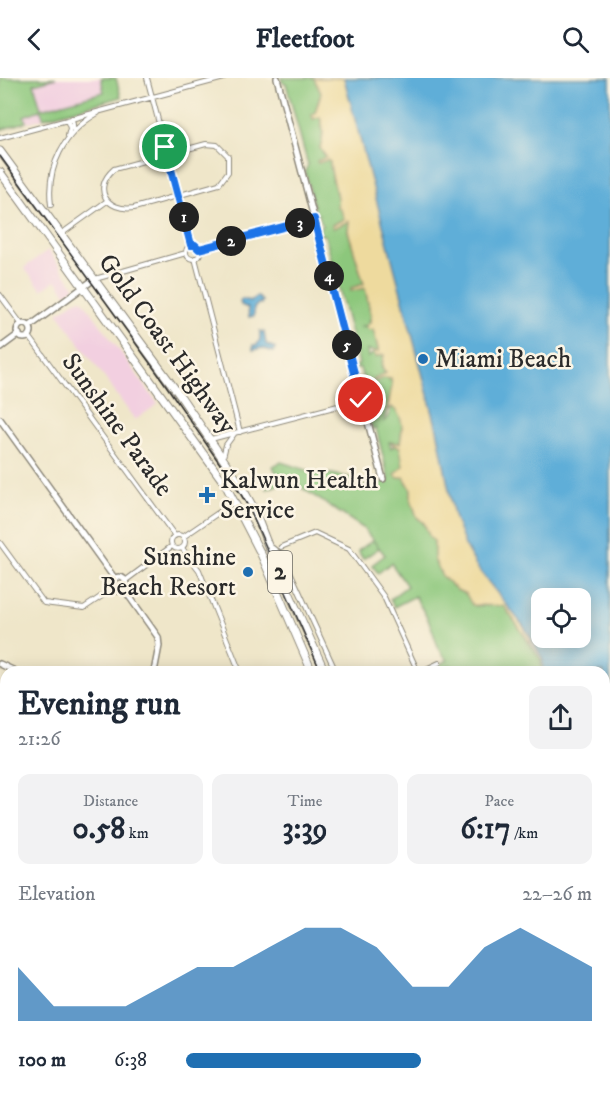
<!DOCTYPE html>
<html lang="en">
<head>
<meta charset="utf-8">
<style>
  body { margin:0; font-family:"IM FELL DW Pica",serif; background:#f2f2f3; color:#1f2937; height:100vh; display:flex; flex-direction:column; font-size:22px; white-space:nowrap }
  * { box-sizing:border-box; margin:0 }
  p { font-size:20px; color:#747a83 }
  .icon { flex:none; width:33px; height:33px; fill:none; stroke:currentColor; stroke-width:2; stroke-linecap:round; stroke-linejoin:round }
  .map { position:relative; flex:1; overflow:hidden }
  .details { position:absolute; left:0px; top:588px; width:610px; height:430px; display:flex; flex-direction:column; background:#fff; border-radius:18px 18px 0 0; box-shadow:0 3px 15px #0003 }
  .details>* { flex:none }
  .buttons { position:absolute; left:531px; top:510px; display:grid; gap:12px }
  .buttons a { display:grid; place-items:center; width:60px; height:60px; border-radius:12px; background:#fff; box-shadow:0 3px 15px #0003; font-size:30px }
  .pin { position:absolute; display:grid; place-items:center; width:51px; height:51px; color:#fff; margin:-26px; border:3px solid #fff; border-radius:50%; box-shadow:0 2px 6px #0007 }
  .km { position:absolute; width:30px; height:30px; margin:-15px; border-radius:50%; background:#222; color:#fff; font-size:16px; line-height:30px; text-align:center }
  .round { display:grid; place-items:center; flex:none; width:63px; height:63px; border-radius:12px; background:#f2f2f3 }
  .overview { display:flex; align-items:center; justify-content:space-between; height:102px; padding:0 18px }
  h1 { font-size:33px; font-weight:700; line-height:45px }
  .metrics { display:grid; grid-template-columns:repeat(3,1fr); gap:9px; height:102px; padding:6px 18px }
  .metrics div { display:grid; align-content:center; border-radius:12px; background:#f2f2f3; text-align:center }
  .metrics b { font-size:30px; font-weight:700 }
  .metrics small { font-size:16px; font-weight:400 }
  .metrics p { font-size:16px }
  .chart { height:168px; padding:12px 18px }
  .chart p { display:flex; justify-content:space-between }
  .chart svg { width:100%; height:108px; margin-top:6px; fill:#1f6fb2; opacity:.7 }
  ul { padding:0 18px; list-style:none; font-size:20px }
  li { display:grid; grid-template-columns:96px 72px 1fr; align-items:center; height:45px }
  li i { height:15px; border-radius:8px; background:#1f6fb2 }
  header { display:flex; justify-content:space-between; align-items:center; height:78px; padding:0 18px; background:#fff; font-size:27px; font-weight:700 }
  .map>svg:first-child { display:block }
  .built { fill:#f2cfe0 }
  .green { fill:#8cc77c; stroke:#5c7954; stroke-width:1.5 }
  .sand { fill:#eeda9e; stroke:#8c8264; stroke-width:1.5 }
  .water { fill:#5eaed8; stroke:#446c82; stroke-width:1.5; fill-rule:evenodd }
  .lines { fill:none; stroke-linecap:round; stroke-linejoin:round }
  .minor-casing { stroke:#8d887a; stroke-width:6 }
  .tertiary-casing { stroke:#8d887a; stroke-width:8 }
  .trunk-casing { stroke:#8d887a; stroke-width:9 }
  .minor { stroke:#fff; stroke-width:4 }
  .tertiary { stroke:#fff; stroke-width:5 }
  .trunk { stroke:#fff; stroke-width:7 }
  .tram { stroke:#2b2b2b; stroke-width:1.5 }
  .route-casing { stroke:#fff; stroke-width:12 }
  .route { stroke:#1a73e8; stroke-width:8 }
  .poi-dot { fill:#1f6fb2; stroke:#fcf5e5; stroke-width:2 }
  .labels { text-anchor:middle; dominant-baseline:central; stroke-width:5; stroke-linejoin:round; paint-order:stroke }
  .shield { fill:#fcf5e5; stroke:#6a6863; stroke-width:1.5 }
  .shield-label { font-size:24px; font-weight:bold; fill:#2b2b2b }
  .street-label { font-size:26px; fill:#2b2b2b; stroke:#fcf5e5 }
  .poi-label { font-size:26px; fill:#2b2b2b; stroke:#fcf5e5; text-anchor:start }
</style>
</head>
<body>
<header><svg class="icon" aria-label="back" viewBox="0 0 24 24"><path d="M15 5l-7 7 7 7"/></svg>Fleetfoot<svg class="icon" aria-label="search" viewBox="0 0 24 24"><circle cx="10" cy="10" r="6"/><path d="M15 15l6 6"/></svg></header>
<div class="map">
<svg width="610" height="1018" viewBox="0 0 610 1018">
  <rect width="100%" height="100%" fill="#fcf5e5"/>
  <filter id="ink" filterUnits="userSpaceOnUse"><feTurbulence type="fractalNoise" baseFrequency=".0167" numOctaves="2"/><feDisplacementMap in="SourceGraphic" scale="12" xChannelSelector="R" yChannelSelector="G"/><feConvolveMatrix kernelMatrix="1 2 1 2 8 2 1 2 1" color-interpolation-filters="sRGB"/></filter>
  <filter id="wash" filterUnits="userSpaceOnUse"><feTurbulence type="fractalNoise" baseFrequency=".008" numOctaves="4" result="noise"/><feDisplacementMap in="SourceGraphic" scale="24" xChannelSelector="R" yChannelSelector="G"/><feGaussianBlur stdDeviation="1.35" result="paint"/><feColorMatrix in="noise" values="0 0 0 0 0 0 0 0 0 0 0 0 0 0 0 0 0 1.4 0 .05"/><feComposite in="paint" operator="in"/></filter>
  <g filter="url(#wash)">
    <rect width="100%" height="100%" fill="#efe6c9"/>
    <path class="built" d="M0 0H116L121 19 0 52Z
      M48 172 74 208V210L66 216 56 202 42 212 24 190Z
      M82 221 158 326 135 342 58 235 75 223Z
      M218 1013H280L282 1018H219Z
      M294 1013H371L373 1018H296Z"/>
    <path class="green" d="M0 0H56L34 6 41 31 104 14 101 0H116L121 19 44 40 40 32 24 38 26 44 0 52Z
      M281 0H314L321 15 315 35 312 36 320 39C323 49 324 60 320 70L326 80 317 83 327 82 330 84 333 105 344 141 332 147 333 150 349 143 348 153 364 206 351 210V212L365 209 371 238 368 247 359 249H367L373 251 379 274 367 272 368 279 374 275 375 279 384 276C383 284 378 289 386 295L374 302 373 304 384 300 391 301 392 308 384 343 389 339 390 331 392 329C405 339 403 350 400 365L389 364 391 370 396 367 400 369 404 388 396 397 404 399 411 412V421L417 439 423 445 434 463V481L438 491 442 498 457 512 466 516 475 528 504 527 541 582V594H457L451 587 435 594H426L448 582C437 573 436 561 431 548 427 538 420 528 415 518L394 529 390 521 407 508 391 485 378 495 372 487 385 477 363 450 290 402 267 411 265 402 277 397 273 388 281 384 319 396H332L351 400 364 408 389 402 376 350 372 351 363 314 366 312 360 290H356V288L359 286 325 157H321L319 149 322 148 319 136H316L305 93 308 87 286 5 282 4Z
      M373 462 379 470 363 481 358 473Z
      M6 731V799L0 798V736Z
      M568 1013H603L605 1018H570Z"/>
    <path class="sand" d="M314 0H392L537 552 530 565 504 528 472 527 466 516 457 512 442 498 434 481V463L430 460 424 445 417 439 411 421V411L404 399 398 400 395 397 403 388 400 369 393 367 392 365H400C403 350 404 339 392 329L387 332 392 308 391 301 384 300 373 304V302L386 295C379 289 383 285 384 277L375 279 373 273 379 274 373 251 368 252 366 248 371 243V238L365 210 351 213V210L364 206 348 153 349 143 333 150 332 147 344 141 341 132 337 129C340 120 330 97 330 84L327 82 318 85 317 83 326 79 320 70C324 60 324 50 320 39L313 41 312 36 315 35 321 15Z
      M605 778 610 798V1018H605L603 1013 604 1012Z"/>
    <path class="water" d="M344 0H610V923L604 903V594H543V581L525 550 479 492 466 470 454 438 437 351ZM542 520H580V560H542Z
      M257 218 262 223 261 226 259 225 254 230V238L249 239 248 230 241 227 240 223 242 221 250 223Z
      M260 253 264 254 266 266 275 270 274 274 262 270 253 272V267H257L260 261Z"/>
  </g>
  <g filter="url(#ink)">
    <g class="lines">
      <defs>
        <path id="minor" d="M147 0 191 167
          M72 40 74 54
          M67 42 70 50 68 58
          M0 60 224 0
          M206 66 217 67 228 78V94L219 106 134 130C106 134 92 110 114 91Z
          M51 127C46 89 64 54 98 35
          M61 156 107 123
          M186 174a7 7 0 1 1 14 0a7 7 0 1 1-14 0Z
          M199 172 314 142
          M195 180 240 354
          M95 201 186 175
          M0 217 22 247
          M29 258 175 458
          M211 361 361 322
          M223 379 226 367 234 356
          M171 464a7 7 0 1 1 14 0a7 7 0 1 1-14 0Z
          M183 459 234 424
          M0 465 44 525 84 530 114 510
          M270 468 283 478 336 594
          M281 469 315 455 349 471 357 482 384 519 418 594
          M182 470 199 492 240 594
          M125 503 172 468
          M420 594 439 585
          M0 621 6 616
          M0 1003 6 1001
          M94 1012 96 1018
          M286 1012 288 1018
          M378 1012 379 1018"/>
        <path id="tertiary" d="M277 0 383 401
          M17 253a7 7 0 1 1 14 0a7 7 0 1 1-14 0Z
          M30 248 93 202
          M0 270 19 256
          M0 341 115 501
          M112 506a7 7 0 1 1 14 0a7 7 0 1 1-14 0Z
          M124 511 158 559 159 568 154 594
          M0 586 17 594
          M0 806 6 807
          M560 1012 561 1018
          M162 1018 179 1012"/>
        <path id="trunk" d="M0 73 181 319 240 406 253 429 269 470 325 594
          M0 94 225 406 261 476 312 594
          M454 1012 456 1018
          M464 1012 466 1018"/>
      </defs>
      <use href="#minor" class="minor-casing"/>
      <use href="#tertiary" class="tertiary-casing"/>
      <use href="#trunk" class="trunk-casing"/>
      <use href="#minor" class="minor"/>
      <use href="#tertiary" class="tertiary"/>
      <use href="#trunk" class="trunk"/>
      <path class="tram" d="M0 78 163 303 240 415 249 430 321 594
        M461 1012 463 1018"/>
    </g>
  </g>
  <g class="lines" filter="url(#ink)">
    <defs>
      <path id="route" d="M165 69 191 167H195L199 171 314 141 361 322"/>
    </defs>
    <use href="#route" class="route-casing"/>
    <use href="#route" class="route"/>
  </g>
  <g class="poi-dot">
    <circle cx="423" cy="281" r="6"/>
    <path d="M204 408h6v6h6v6h-6v6h-6v-6h-6v-6h6z"/>
    <circle cx="248" cy="494" r="6"/>
  </g>
  <g class="labels">
    <rect class="shield" x="268" y="473" width="24" height="42" rx="4.5"/>
    <g class="shield-label">
      <text x="280" y="494">2</text>
    </g>
    <g class="street-label">
      <text transform="translate(167 266) rotate(54)">Gold Coast Highway</text>
      <text transform="translate(117 347) rotate(54)">Sunshine Parade</text>
    </g>
    <g class="poi-label">
      <text x="435" y="281">Miami Beach</text>
      <text x="220" y="402">Kalwun Health<tspan x="220" dy="30">Service</tspan></text>
      <text x="236" y="479" text-anchor="end">Sunshine<tspan x="236" dy="30">Beach Resort</tspan></text>
    </g>
  </g>
</svg>
<div class="buttons">
<a><svg class="icon" aria-label="locate" viewBox="0 0 24 24"><circle cx="12" cy="12" r="6"/><path d="M12 2v4M12 18v4M2 12h4M18 12h4"/></svg></a>
</div>
<div class="pin" style="left:165px;top:69px;background:#1e9e55"><svg class="icon" aria-label="arrive" viewBox="0 0 24 24"><path d="M6 21V4h12l-3 4 3 4H6"/></svg></div>
<div class="pin" style="left:361px;top:322px;background:#d93025"><svg class="icon" aria-label="check" viewBox="0 0 24 24"><path d="M5 12l5 5 9-10"/></svg></div>
<b class="km" style="left:184px;top:139px">1</b>
<b class="km" style="left:231px;top:163px">2</b>
<b class="km" style="left:300px;top:145px">3</b>
<b class="km" style="left:329px;top:198px">4</b>
<b class="km" style="left:347px;top:267px">5</b>
<section class="details">
<div class="overview"><div><h1>Evening run</h1><p>21:26</p></div><a class="round"><svg class="icon" aria-label="share" viewBox="0 0 24 24"><path d="M12 15V3M7 8l5-5 5 5M5 13v7h14v-7"/></svg></a></div>
<div class="metrics">
<div><p>Distance</p><b>0.58<small> km</small></b></div>
<div><p>Time</p><b>3:39</b></div>
<div><p>Pace</p><b>6:17<small> /km</small></b></div>
</div>
<div class="chart"><p><span>Elevation</span>22–26 m</p>
<svg viewBox="0 0 160 44" preserveAspectRatio="none"><path d="M0 44V22L10 38L20 38L30 38L40 30L50 22L60 22L70 14L80 6L90 6L100 14L110 30L120 30L130 14L140 6L150 14L160 22V44z"/></svg>
</div>
<ul>
<li><b>100 m</b>6:38<i style="width:58%"></i></li>
</ul>
</section>
</div>
</body>
</html>
